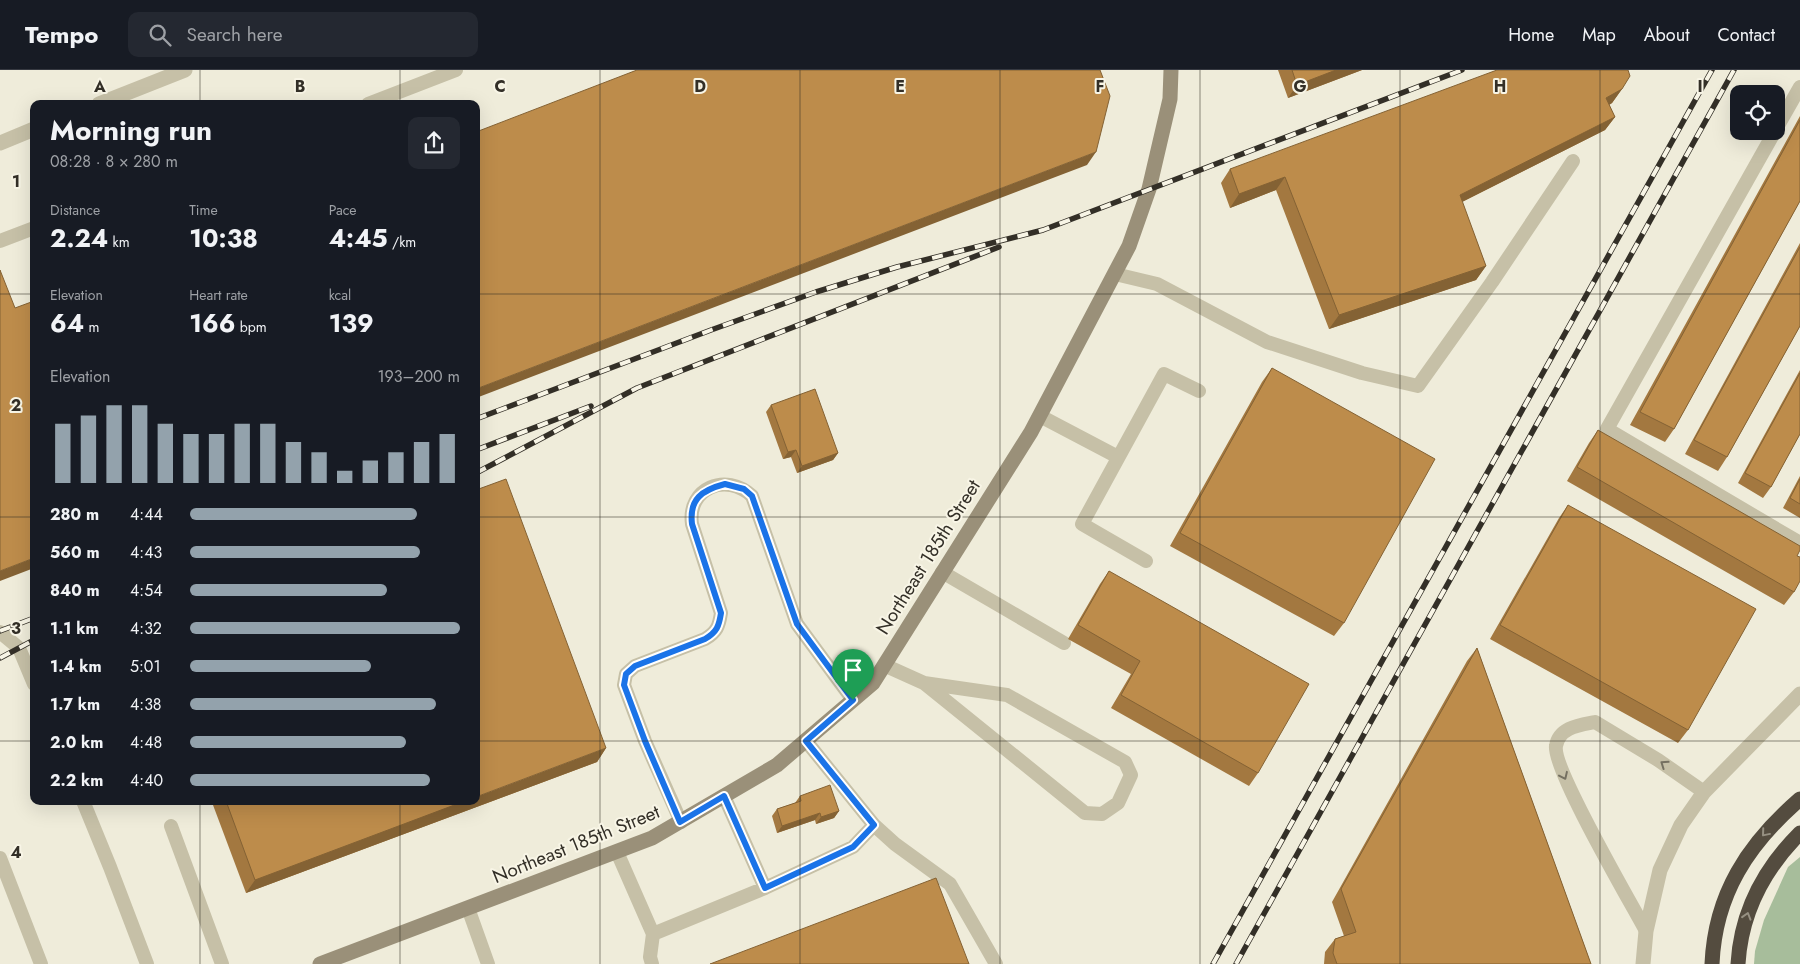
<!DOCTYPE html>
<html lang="en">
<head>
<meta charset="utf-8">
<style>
  body { margin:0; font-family:Jost,sans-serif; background:#242831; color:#f1f3f6; height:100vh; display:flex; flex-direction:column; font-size:19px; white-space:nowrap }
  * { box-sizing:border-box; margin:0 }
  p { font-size:16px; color:#9ea1a6 }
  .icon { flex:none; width:28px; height:28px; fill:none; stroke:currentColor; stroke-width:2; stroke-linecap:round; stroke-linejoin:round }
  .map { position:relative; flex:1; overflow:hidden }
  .details { position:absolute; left:30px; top:30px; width:450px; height:705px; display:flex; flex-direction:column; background:#171b24; border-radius:10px; box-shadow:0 5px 20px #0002 }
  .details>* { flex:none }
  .buttons { position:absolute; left:1730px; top:15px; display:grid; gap:10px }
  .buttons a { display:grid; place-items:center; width:55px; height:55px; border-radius:10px; background:#171b24; box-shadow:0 5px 20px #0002; font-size:25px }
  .pin { position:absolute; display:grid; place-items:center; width:42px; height:42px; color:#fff; margin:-51px -21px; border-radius:50% 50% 50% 0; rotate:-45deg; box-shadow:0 0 5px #0007 }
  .pin .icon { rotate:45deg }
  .round { display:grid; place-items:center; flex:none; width:52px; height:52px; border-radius:10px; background:#242831 }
  .headline { display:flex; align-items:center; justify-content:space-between; height:85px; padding:0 20px }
  h1 { font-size:28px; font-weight:700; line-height:38px }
  .figures { display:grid; grid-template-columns:repeat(3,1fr); gap:8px; height:85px; padding:5px 20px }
  .figures div { display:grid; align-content:center }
  .figures b { font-size:25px; font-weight:700 }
  .figures small { font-size:14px; font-weight:400 }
  .figures p { font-size:14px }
  .chart { height:140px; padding:10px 20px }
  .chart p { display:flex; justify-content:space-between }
  .chart svg { width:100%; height:90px; margin-top:5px; stroke:#93a2ac; stroke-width:6 }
  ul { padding:0 20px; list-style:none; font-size:16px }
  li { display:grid; grid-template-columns:80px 60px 1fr; align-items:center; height:38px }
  li i { height:12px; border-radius:6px; background:#93a2ac }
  header { display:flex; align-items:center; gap:30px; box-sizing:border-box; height:70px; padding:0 25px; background:#171b24; border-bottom:1px solid #363941 }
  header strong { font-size:24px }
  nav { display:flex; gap:28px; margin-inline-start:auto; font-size:18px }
  .search { width:350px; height:45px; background:#242831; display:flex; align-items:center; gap:12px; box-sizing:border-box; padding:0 18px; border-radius:10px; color:#9ea1a6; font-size:19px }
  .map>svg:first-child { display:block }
  .green { fill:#a7bd9b }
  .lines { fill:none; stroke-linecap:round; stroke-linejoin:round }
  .lane { stroke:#c6c0a7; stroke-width:14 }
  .street { stroke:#c6c0a7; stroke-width:15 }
  .secondary { stroke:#9a9079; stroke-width:15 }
  .highway { stroke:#544c3f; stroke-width:15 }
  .rail-casing { stroke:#332f27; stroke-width:5.5 }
  .rail { stroke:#f8f5e6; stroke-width:4; stroke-dasharray:11; stroke-linecap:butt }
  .wall { fill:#a37840 }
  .shaded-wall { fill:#846234 }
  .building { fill:#bd8c4b; stroke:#846234 }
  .oneway { stroke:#757061 }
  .oneway2 { stroke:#969082 }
  .route-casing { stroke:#fff; stroke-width:10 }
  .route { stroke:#1a73e8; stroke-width:6 }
  .grid { fill:none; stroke:#332f27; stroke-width:1; stroke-opacity:0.55 }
  .labels { text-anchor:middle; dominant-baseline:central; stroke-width:4; stroke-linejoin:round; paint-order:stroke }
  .street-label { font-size:19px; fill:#332f27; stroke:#f8f5e6 }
  .grid-label { font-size:16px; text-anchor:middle; font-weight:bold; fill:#332f27; stroke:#f8f5e6; stroke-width:4; stroke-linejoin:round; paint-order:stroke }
</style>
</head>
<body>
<header>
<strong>Tempo</strong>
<div class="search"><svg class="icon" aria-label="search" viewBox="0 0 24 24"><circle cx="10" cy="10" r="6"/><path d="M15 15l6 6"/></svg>Search here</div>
<nav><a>Home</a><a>Map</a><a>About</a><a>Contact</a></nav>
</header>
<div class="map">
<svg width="1800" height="894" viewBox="0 0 1800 894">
  <rect width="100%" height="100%" fill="#efecda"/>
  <path class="green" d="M1800 787V894H1754L1755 881 1764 850 1788 797Z"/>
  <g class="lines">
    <path class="lane" d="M368 34 456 0
      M1776 59 1800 17
      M1775 61 1607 359 1800 473
      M0 171 34 158
      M1115 204 1157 214 1267 272 1362 303 1418 316 1492 212 1573 91
      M1040 346 1118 387
      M1146 491 1082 454 1164 304 1199 321
      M942 502 1064 573
      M0 562 19 578 34 614
      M884 595 924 613 1085 743 1102 744 1118 733 1131 705 1125 692 1007 625 924 613
      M83 731 110 797 147 894
      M681 752 645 671 624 615 626 604 635 596 705 569C717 562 719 556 721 543L692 454C687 418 726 402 752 426L797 554 853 630
      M874 755 895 774 950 814 996 894
      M171 756 222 894
      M617 782 653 864 765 818 724 726
      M0 788 41 894
      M765 818 853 777 874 755 806 671
      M468 838 488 894
      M1646 861C1631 833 1552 698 1556 676 1559 657 1580 655 1595 652L1658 690 1704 722
      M652 894 650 887 653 864"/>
    <path class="street" d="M99 34 185 0
      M0 73 34 59
      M1643 894 1646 861 1660 800 1681 755 1704 722 1800 624"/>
    <path class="secondary" d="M320 894 652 768 777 695 873 613 1031 362 1129 176 1149 119 1170 29 1171 0"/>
    <path class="highway" d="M1712 894C1715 824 1748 774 1800 729
      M1738 894C1741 843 1764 799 1800 763"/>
    <defs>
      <path id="rail" d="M476 349 711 260 816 222 897 197 1043 160 1462 0
        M476 380 591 336
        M476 403 637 318 999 177
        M0 561 34 548
        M0 588 34 570
        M1213 894 1712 0
        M1236 894 1734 0"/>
    </defs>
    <use href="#rail" class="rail-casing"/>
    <use href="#rail" class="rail"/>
  </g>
  <path class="wall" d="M1278 0H1362L1288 28Z
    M1622 19 1612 33 1609 35 1615 47 1605 60 1462 132 1486 196 1476 210 1329 259 1276 120 1230 138 1221 113 1230 99Z
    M1800 46V131L1674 359 1665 372 1630 355Z
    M1800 173V256L1727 387 1718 401 1685 384Z
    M1272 298 1344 553 1334 566 1170 476 1262 312Z
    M1800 300V364L1771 417 1763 428 1738 413Z
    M771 335 838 383 833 390 797 403 791 387 783 389 766 342Z
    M1598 360 1797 486 1794 522 1784 535 1567 411 1589 373Z
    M1800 406V448L1783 438Z
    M1568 435 1688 660 1678 673 1490 569 1559 448Z
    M1109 501 1258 703 1249 716 1111 638 1131 604 1068 569 1100 514Z
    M1477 578 1591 894H1324L1325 882 1335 869 1344 866 1332 832 1467 591Z
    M606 678 597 692 246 823 213 735 215 731H476Z
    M800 726 839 741 834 748 816 754 815 750 777 763 772 746 777 739 795 733Z"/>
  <path class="shaded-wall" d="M1336 0H1362L1288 28 1297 15Z
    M1622 19 1612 33 1597 42 1606 28Z
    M1615 47 1605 60 1450 138 1460 125Z
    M1096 82 1087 95 476 328V319Z
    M1285 107 1276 120 1230 138 1239 124Z
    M1486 196 1476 210 1329 259 1339 245Z
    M796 380 791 387 783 389 788 382Z
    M838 383 833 390 797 403 802 396Z
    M34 488V498L0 511V501Z
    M606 678 597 692 246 823 255 810 465 731H476V727Z
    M839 741 834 748 816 754 821 747Z
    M820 743 815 750 777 763 782 756Z"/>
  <path class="building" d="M637 0H1100L1110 26 1096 82 476 319V62Z
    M1292 0H1336L1297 15Z
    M1497 0H1628L1630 6 1622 19 1606 28 1615 47 1460 125 1486 196 1339 245 1285 107 1239 124 1230 99Z
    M1800 50V131L1674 359 1640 342Z
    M1800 177V256L1727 387 1694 370Z
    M0 200 15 238 34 231V488L0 501Z
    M1272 298 1435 389 1344 553 1180 463Z
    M1800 303V364L1771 417 1745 403Z
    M815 319 838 383 802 396 796 380 788 382 771 335Z
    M1598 360 1800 476V480L1797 486 1800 487V511L1794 522 1577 397Z
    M506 409 606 678 476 727V420Z
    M1800 409V434L1790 428Z
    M1568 435 1756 539 1688 660 1500 555Z
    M1109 501 1309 614 1258 703 1121 625 1140 591 1078 555Z
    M1477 578 1591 894H1337L1333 883 1335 869 1356 862 1341 819Z
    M830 715 839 741 821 747 820 743 782 756 777 739 801 731 800 726Z
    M226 731H465L255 810Z
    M936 808 969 894H710Z"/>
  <defs><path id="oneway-chevron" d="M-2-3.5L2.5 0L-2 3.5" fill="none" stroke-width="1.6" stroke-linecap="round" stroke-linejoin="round" transform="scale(1.25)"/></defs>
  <g class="oneway">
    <use href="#oneway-chevron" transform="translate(1664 694) rotate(-145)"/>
    <use href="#oneway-chevron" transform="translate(1564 706) rotate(65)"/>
  </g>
  <g class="oneway2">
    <use href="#oneway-chevron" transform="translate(1765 763) rotate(130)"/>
    <use href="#oneway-chevron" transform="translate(1747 846) rotate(-73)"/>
  </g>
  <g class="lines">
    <defs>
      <path id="route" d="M725 414 744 419 752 426 797 554 853 630 806 671 874 755 853 777 765 818 724 726 680 752 645 671 624 615 626 604 635 596 705 569C717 562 719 556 721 543L692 454C689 429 702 420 725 414Z"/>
    </defs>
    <use href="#route" class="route-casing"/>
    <use href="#route" class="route"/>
  </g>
  <path class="grid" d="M200 0V34M400 0V34M600 0V894M800 0V894M1000 0V894M1200 0V894M1400 0V894M1600 0V894M0 224H34M476 224H1800M0 447H34M476 447H1800M0 671H34M476 671H1800M200 731V894M400 731V894"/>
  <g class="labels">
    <g class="street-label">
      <text transform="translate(928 487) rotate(-58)">Northeast 185th Street</text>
      <text transform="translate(576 774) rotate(-22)">Northeast 185th Street</text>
    </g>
  </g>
  <g class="grid-label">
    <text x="100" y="22">A</text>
    <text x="300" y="22">B</text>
    <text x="500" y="22">C</text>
    <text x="700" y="22">D</text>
    <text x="900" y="22">E</text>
    <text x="1100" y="22">F</text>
    <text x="1300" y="22">G</text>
    <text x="1500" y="22">H</text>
    <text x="1700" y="22">I</text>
    <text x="16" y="117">1</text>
    <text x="16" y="341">2</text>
    <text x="16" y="564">3</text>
    <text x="16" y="788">4</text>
  </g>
</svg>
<div class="buttons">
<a><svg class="icon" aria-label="locate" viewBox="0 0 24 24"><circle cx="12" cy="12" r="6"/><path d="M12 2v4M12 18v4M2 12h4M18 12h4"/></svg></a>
</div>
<div class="pin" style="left:853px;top:630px;background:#1e9e55"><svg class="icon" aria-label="arrive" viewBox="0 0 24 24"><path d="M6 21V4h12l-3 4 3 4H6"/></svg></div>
<section class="details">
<div class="headline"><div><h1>Morning run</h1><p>08:28 · 8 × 280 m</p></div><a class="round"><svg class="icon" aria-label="share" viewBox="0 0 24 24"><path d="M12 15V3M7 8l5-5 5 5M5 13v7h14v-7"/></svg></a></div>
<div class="figures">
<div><p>Distance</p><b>2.24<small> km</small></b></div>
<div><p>Time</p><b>10:38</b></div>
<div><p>Pace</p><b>4:45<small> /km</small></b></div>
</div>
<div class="figures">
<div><p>Elevation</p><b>64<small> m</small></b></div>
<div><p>Heart rate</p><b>166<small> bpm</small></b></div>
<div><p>kcal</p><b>139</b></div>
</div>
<div class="chart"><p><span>Elevation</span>193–200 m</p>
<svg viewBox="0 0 160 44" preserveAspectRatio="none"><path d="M5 44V15M15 44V11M25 44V6M35 44V6M45 44V15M55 44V20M65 44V20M75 44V15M85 44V15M95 44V24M105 44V29M115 44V38M125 44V33M135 44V29M145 44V24M155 44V20"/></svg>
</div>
<ul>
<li><b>280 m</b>4:44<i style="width:84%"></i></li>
<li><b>560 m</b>4:43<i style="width:85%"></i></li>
<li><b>840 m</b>4:54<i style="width:73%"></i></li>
<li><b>1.1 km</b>4:32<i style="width:100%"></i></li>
<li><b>1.4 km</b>5:01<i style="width:67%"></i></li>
<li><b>1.7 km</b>4:38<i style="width:91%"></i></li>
<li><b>2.0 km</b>4:48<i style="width:80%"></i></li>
<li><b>2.2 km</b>4:40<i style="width:89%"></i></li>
</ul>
</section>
</div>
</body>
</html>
